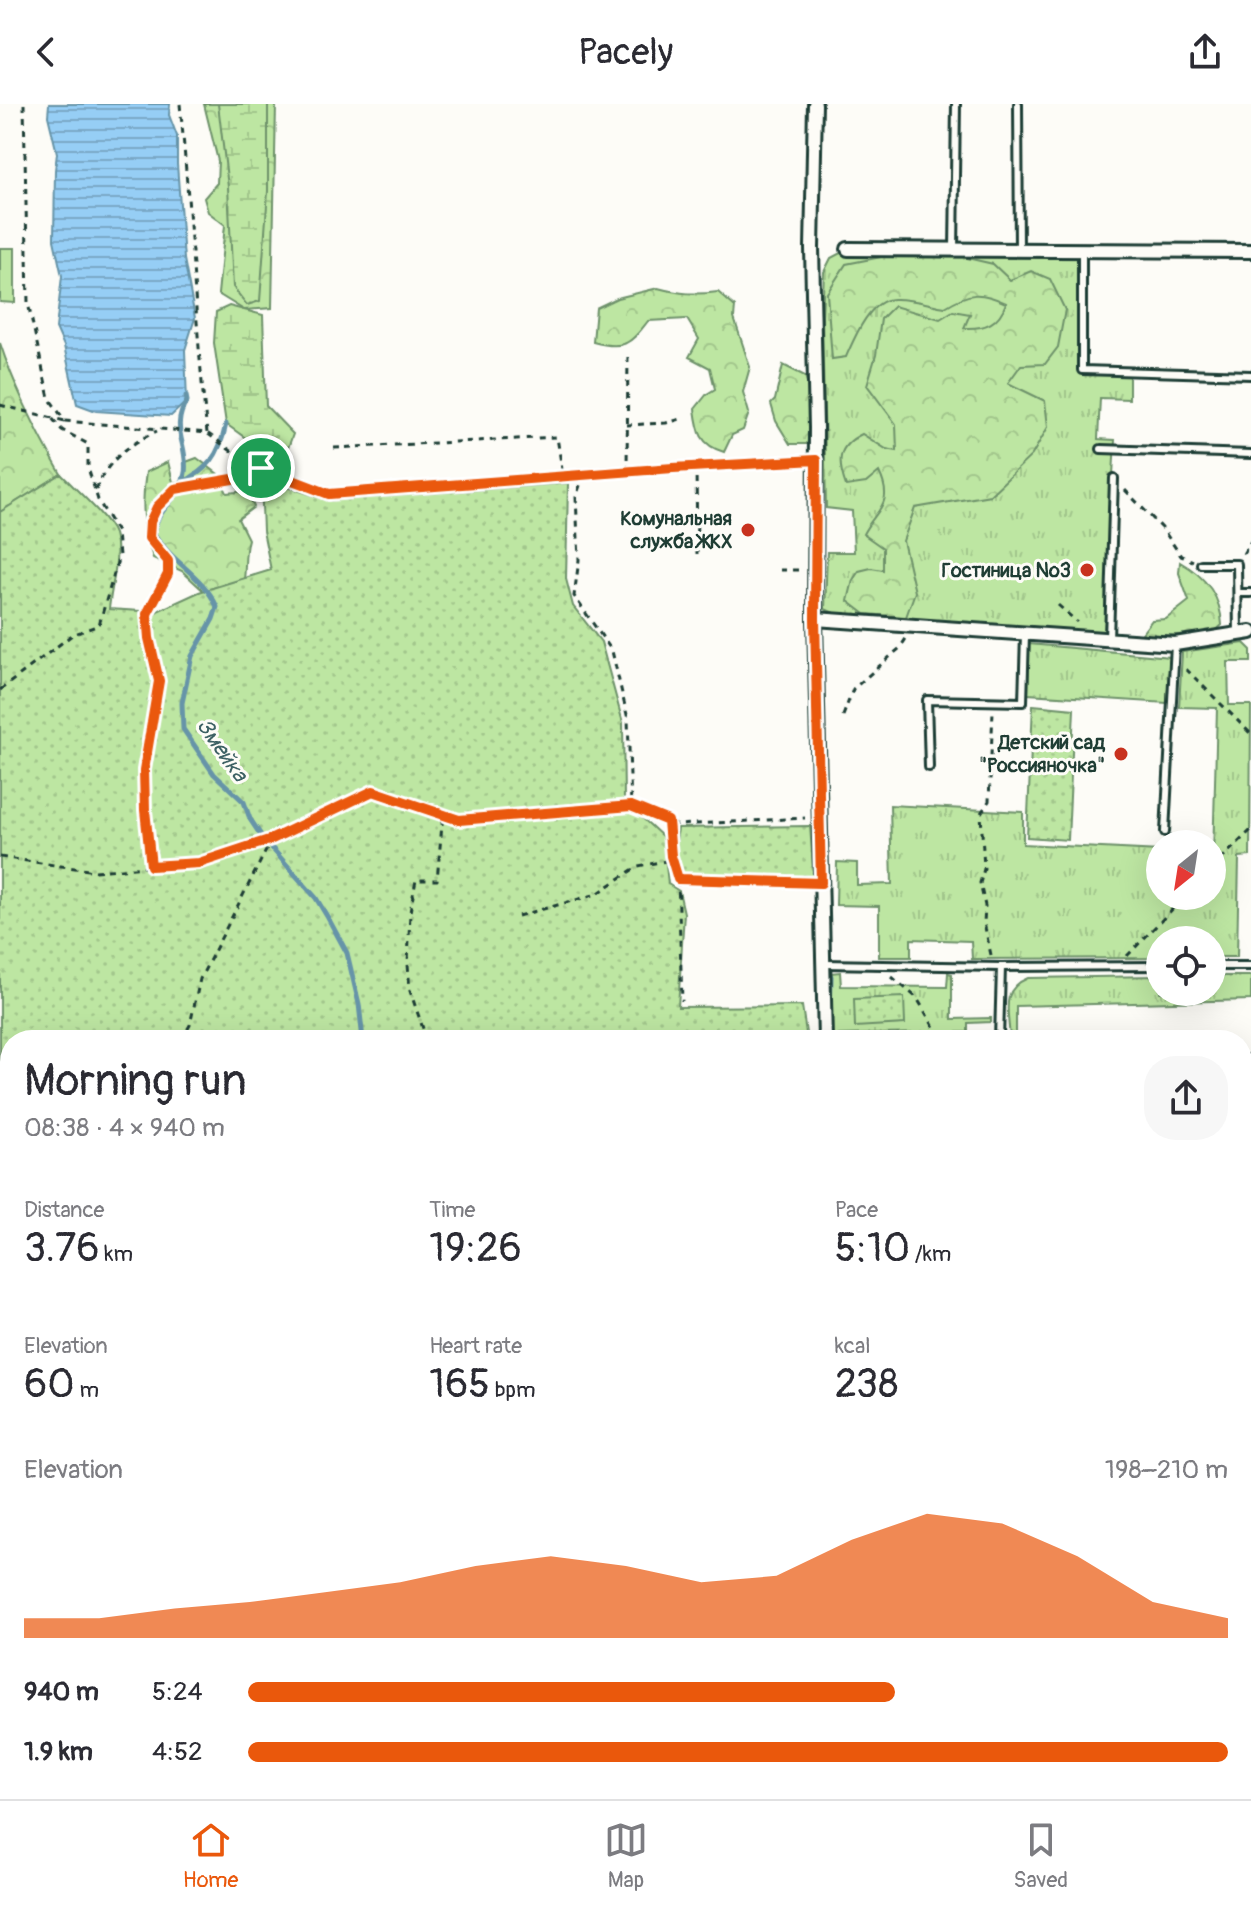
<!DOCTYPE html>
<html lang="en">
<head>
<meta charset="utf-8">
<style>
  body { margin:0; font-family:Pangolin,sans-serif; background:#f7f7f7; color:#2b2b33; height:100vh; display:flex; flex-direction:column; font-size:30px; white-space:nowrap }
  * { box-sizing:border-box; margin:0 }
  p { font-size:26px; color:#7c7c81 }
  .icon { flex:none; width:44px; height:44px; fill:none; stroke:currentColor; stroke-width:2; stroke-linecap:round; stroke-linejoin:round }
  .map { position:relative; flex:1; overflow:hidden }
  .side { position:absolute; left:0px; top:926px; width:1252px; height:770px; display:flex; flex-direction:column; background:#fff; border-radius:32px 32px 0 0; box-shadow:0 8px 32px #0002 }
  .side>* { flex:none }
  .needle { width:52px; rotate:210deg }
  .buttons { position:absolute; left:1146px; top:726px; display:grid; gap:16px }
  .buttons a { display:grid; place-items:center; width:80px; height:80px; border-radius:50%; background:#fff; box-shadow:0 8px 32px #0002; font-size:40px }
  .pin { position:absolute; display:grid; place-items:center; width:68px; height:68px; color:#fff; margin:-34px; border:4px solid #fff; border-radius:50%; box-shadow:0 2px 8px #0007 }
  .round { display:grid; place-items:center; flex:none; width:84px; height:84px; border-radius:32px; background:#f7f7f7 }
  .headline { display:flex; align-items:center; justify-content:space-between; height:136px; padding:0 24px }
  h1 { font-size:44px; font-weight:600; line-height:60px }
  .stats { display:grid; grid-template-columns:repeat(3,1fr); gap:12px; height:136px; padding:8px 24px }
  .stats div { display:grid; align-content:center }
  .stats b { font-size:40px; font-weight:600 }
  .stats small { font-size:22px; font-weight:400 }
  .stats p { font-size:22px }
  .chart { height:224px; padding:16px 24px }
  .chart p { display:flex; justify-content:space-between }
  .chart svg { width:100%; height:144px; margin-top:8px; fill:#ea580c; opacity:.7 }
  ul { padding:0 24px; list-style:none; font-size:26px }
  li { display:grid; grid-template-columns:128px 96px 1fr; align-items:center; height:60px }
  li i { height:20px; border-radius:10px; background:#ea580c }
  header { display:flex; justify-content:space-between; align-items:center; height:104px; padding:0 24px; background:#fff; font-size:36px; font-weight:600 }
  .menu { display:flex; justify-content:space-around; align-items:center; height:112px; border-top:2px solid #e1e1e2; background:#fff; font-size:22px; color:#7c7c81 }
  .menu a { display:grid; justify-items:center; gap:4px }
  .menu .current { color:#ea580c }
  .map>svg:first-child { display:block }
  .grass { fill:url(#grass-tufts); stroke:#6e926b; stroke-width:2 }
  .forest { fill:url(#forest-crowns); stroke:#6e926b; stroke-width:2 }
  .wetland { fill:url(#wetland-marsh); stroke:#6e926b; stroke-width:2 }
  .park { fill:url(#park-dots); stroke:#6e926b; stroke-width:2 }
  .pitch { fill:#bde6a2; stroke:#6e926b; stroke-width:2 }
  .water { fill:url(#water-rules); stroke:#6694a8; stroke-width:2 }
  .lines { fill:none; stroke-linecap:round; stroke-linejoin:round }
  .stream { stroke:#6694a8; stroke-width:5 }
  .service-casing { stroke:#1f3d34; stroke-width:12 }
  .minor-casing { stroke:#1f3d34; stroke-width:18 }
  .path { stroke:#1f3d34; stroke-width:3; stroke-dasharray:6 6; stroke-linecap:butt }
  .service { stroke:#fdfcf7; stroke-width:6 }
  .minor { stroke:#fdfcf7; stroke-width:12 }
  .route-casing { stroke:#fff; stroke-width:16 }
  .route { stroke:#ea580c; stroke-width:10 }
  .poi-dot { fill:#c8321e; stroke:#fdfcf7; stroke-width:3 }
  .labels { text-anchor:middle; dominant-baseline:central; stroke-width:6; stroke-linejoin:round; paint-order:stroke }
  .poi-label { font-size:20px; font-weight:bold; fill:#1f3d34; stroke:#fdfcf7; text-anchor:end }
  .water-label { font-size:22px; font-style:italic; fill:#3d6164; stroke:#fdfcf7 }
</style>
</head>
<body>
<header><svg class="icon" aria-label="back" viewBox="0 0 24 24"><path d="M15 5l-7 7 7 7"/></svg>Pacely<svg class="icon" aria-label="share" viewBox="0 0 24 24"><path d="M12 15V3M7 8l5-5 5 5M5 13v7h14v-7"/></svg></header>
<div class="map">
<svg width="1251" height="1695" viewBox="0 0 1251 1695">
  <defs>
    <pattern id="grass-tufts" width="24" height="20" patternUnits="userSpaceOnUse" patternTransform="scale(2)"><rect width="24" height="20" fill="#bde6a2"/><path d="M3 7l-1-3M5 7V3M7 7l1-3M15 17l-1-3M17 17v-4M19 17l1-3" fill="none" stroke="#a2c68c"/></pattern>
    <pattern id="forest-crowns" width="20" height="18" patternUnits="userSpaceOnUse" patternTransform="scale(2)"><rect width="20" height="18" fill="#bde6a2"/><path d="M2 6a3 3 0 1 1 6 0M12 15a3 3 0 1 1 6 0" fill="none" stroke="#a2c68c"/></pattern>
    <pattern id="wetland-marsh" width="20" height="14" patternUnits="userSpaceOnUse" patternTransform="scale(2)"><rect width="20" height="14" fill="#bde6a2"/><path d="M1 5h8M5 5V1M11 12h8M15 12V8" fill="none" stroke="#a2c68c"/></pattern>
    <pattern id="park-dots" width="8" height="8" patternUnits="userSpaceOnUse" patternTransform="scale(2)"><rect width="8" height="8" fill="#bde6a2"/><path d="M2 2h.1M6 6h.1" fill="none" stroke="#a2c68c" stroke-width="1.8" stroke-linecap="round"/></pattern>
    <pattern id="water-rules" width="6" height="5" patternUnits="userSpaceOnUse" patternTransform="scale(2)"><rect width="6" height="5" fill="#96cef5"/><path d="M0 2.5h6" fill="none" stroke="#7aa8c7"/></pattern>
  </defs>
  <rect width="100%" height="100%" fill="#fdfcf7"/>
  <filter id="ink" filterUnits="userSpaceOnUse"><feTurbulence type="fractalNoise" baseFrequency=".0125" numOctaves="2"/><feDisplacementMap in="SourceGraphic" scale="16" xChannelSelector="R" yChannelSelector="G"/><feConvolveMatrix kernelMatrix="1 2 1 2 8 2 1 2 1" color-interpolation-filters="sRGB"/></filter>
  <g filter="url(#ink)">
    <path class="grass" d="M848 145H1082V266L1129 268V295L1100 294 1098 335 1115 336 1104 531 843 513 825 505 827 448H854L852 407 826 404 822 212 824 168 831 154Z
      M1244 539 1251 546V558H1228L1229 601H1251L1250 752 1239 753 1237 853H1212V836H1160V854L972 855 971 837 911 835V853H879V802L836 801 837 758 857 759V781L892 780 890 701 1023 708V740L1160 747V792H1212L1217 604 1179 603 1182 548Z
      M1029 540 1170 553 1167 599 1028 590Z
      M840 868 841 882 947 883 948 869 952 870V915L991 914V918L968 919V928L839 931V936H828L826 874 830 869Z
      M1160 872V888H1212V872H1251V896L1016 902V936H1010C1009 909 999 886 1028 874Z
      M1242 1213H1251L1250 1266 1242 1274Z"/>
    <path class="forest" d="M204 0H276L272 204 244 206 218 190 225 121 208 108 204 94 217 79 218 57Z
      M881 153H963L993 160 1010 176 1031 167 1050 175 1065 206 1058 243 1045 260 1021 261 1008 279 1045 297 1048 323 1032 351 990 391 915 404 903 437 915 488 906 513 865 510 848 497 853 476 859 467 871 464 883 466V444L863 430C876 405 895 401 879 368L866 379 846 382C837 357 837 342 862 330L886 345 897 347 896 320 867 281 876 251 881 215 894 202 940 215 953 207 970 210 964 224C986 225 999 219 1006 199 980 187 969 188 945 203 928 200 909 194 893 195 869 196 854 235 846 253L832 255 827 189 846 160Z
      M658 184C680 190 696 191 718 188L735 203 734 214 750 263 743 288 749 309 743 326 732 331 724 348C700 341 698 328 695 305L707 290 715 285 710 264 689 253 699 235 687 215 648 217C630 241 623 246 593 238L596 204 617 194Z
      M0 239C15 285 37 328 61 370L0 408Z
      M783 261 805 272C813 294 816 319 807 340H790L776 317 771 300 775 296Z
      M197 354 218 370 227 389 247 387 254 403 238 415 248 435C243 453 247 469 242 487L208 491 182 467 153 454C143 424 141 399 146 368L168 358 173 378 186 379V358Z
      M1180 458C1205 472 1221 492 1222 521L1212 530 1140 532 1152 516 1166 515 1189 497 1179 469Z
      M0 1420 10 1422V1686H1242V1604L1251 1609V1695H0Z"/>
    <path class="wetland" d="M218 0H268V87L260 197 247 201 233 183 228 83Z
      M229 202 263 211 266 302 293 330 284 355 261 345 226 320 214 239 216 208Z
      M1242 1452 1251 1455V1524L1242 1519Z
      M0 1532H10V1686H180V1695H0V1636L8 1614 0 1608Z"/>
    <path class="park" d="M61 370C73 383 109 414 114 430 121 453 111 482 109 505L141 507 149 511 199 488 271 466 263 427 261 375 329 396 568 379 566 475 573 502 601 538 623 619 624 697 663 733 668 780 679 787 684 809 678 903 802 902 807 936H10V1422L0 1420V408Z
      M1033 601 1074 605 1068 736 1027 733Z
      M810 722 814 775 680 771 673 757 678 724Z
      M904 893 905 920 855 923 854 895Z
      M1242 1571 1251 1572V1607L1242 1602Z"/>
    <path class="pitch" d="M0 144H15V199L0 198Z"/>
    <path class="water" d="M49 0H170L169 11 177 32V60L184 155 195 214 185 246 187 297 171 312 96 307 77 300 64 242 56 224 62 172 54 136 55 66 57 49 48 12Z
      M1242 1415 1251 1416V1455L1242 1452Z"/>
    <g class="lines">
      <path class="stream" d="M186 292 187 297C169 325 189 341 185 369 181 393 158 404 153 428 170 458 203 471 217 503L213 515 192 552 182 599 183 625 214 670 244 698 250 715 262 733 316 794 328 814 347 849 359 900 363 936
        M181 380C209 364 219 353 226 320
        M830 919 831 872
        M199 1695 201 1686"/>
      <defs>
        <path id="service" d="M1018 0 1019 146
          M954 146 956 0
          M1082 147V266L1251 271
          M1101 345 1251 350
          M1201 460H1237L1238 531
          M1238 489H1251
          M1109 535 1114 374
          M929 663 927 596 1023 598 1025 530
          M1165 728 1175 540
          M824 860 1001 863 1160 862
          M1212 862H1251
          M912 936H992
          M999 936 1001 863
          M1242 956 1251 955
          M1242 1285 1251 1291"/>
        <path id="minor" d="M815 0 812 144 816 324 815 515 825 936
          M848 145 1251 147
          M815 515 1175 540 1251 528"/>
      </defs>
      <use href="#service" class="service-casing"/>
      <use href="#minor" class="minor-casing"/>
      <path class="path" d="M24 0 28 199 49 294 65 317 207 329 249 360 329 390 805 356
        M180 0C191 110 195 219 207 329
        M0 301 65 317
        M626 321 666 319 681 315
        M334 344 557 333 563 372
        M696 362 697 450
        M627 367 628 248
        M584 370 576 393 579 456 574 492 612 547 628 615 631 702
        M96 386C105 358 131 339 157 327
        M1125 386 1162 424 1181 452 1193 457
        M1243 450 1251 437
        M780 466H803
        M1058 501 1077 518
        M1186 565 1251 630
        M0 586 72 531 99 521 119 452 117 428 98 396 88 364V340L62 326 51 313
        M843 612 853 585 900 544 907 533
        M668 717 671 752 678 775 682 897
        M0 753 95 767 199 759 272 735 373 687 459 716 631 702 677 721 805 714
        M151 762 145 706 144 666 159 577 149 534 147 510 168 470V457L149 434 150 418 157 403 175 385 244 373 261 364
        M1212 764 1251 726
        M678 775 806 779
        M518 812 597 790 638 762 672 756
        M991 851 984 819 985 802 980 779 984 765 981 709 989 697 993 607
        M1127 852 1185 792
        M892 873 917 894 935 925
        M182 936 190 921 200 875 272 735
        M427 936 410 887 408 860 410 808 416 776H437L443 710
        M0 967 10 968
        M0 1097 10 1088
        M1242 1101 1251 1102
        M1242 1153 1251 1148
        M0 1296 10 1295
        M0 1456 5 1458
        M1242 1531 1251 1532
        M453 1686 455 1695
        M874 1695 875 1686
        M995 1695 997 1686"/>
      <use href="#service" class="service"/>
      <use href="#minor" class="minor"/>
    </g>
  </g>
  <g class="lines" filter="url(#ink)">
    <defs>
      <path id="route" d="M816 356 815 515 821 779 678 775 671 752 668 717 631 702 459 716 373 687 272 735 199 759 151 762 145 706 144 666 159 577 149 534 147 510 168 470V457L149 434 150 418 157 403 175 385 244 373 261 364 329 390 673 364Z"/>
    </defs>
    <use href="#route" class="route-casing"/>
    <use href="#route" class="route"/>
  </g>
  <g class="poi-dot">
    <circle cx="748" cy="426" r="8"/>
    <circle cx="1087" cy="466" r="8"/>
    <circle cx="1121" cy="650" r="8"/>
  </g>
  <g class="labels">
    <g class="poi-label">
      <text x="732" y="414">Комунальная<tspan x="732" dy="23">служба ЖКХ</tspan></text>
      <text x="1071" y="466">Гостиница №3</text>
      <text x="1105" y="638">Детский сад<tspan x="1105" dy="23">"Россияночка"</tspan></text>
    </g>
    <g class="water-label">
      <text transform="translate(222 646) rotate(55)">Змейка</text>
    </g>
  </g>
</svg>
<div class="buttons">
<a><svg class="needle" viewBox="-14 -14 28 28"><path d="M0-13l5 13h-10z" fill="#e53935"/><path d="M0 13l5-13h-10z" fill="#7c7c81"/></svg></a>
<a><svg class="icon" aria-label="locate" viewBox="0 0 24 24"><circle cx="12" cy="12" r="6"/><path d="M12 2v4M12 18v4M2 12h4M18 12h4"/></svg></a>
</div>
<div class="pin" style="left:261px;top:364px;background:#1e9e55"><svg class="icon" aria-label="arrive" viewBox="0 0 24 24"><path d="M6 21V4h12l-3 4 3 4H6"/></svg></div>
<section class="side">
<div class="headline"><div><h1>Morning run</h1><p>08:38 · 4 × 940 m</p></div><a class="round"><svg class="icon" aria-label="share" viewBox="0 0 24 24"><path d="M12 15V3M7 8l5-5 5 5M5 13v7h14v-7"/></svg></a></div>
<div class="stats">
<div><p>Distance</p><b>3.76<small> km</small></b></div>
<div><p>Time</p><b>19:26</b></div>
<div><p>Pace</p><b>5:10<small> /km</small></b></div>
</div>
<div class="stats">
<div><p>Elevation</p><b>60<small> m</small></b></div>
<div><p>Heart rate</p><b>165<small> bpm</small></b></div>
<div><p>kcal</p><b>238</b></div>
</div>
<div class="chart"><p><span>Elevation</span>198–210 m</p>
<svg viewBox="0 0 160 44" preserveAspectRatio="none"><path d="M0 44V38L10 38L20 35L30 33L40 30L50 27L60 22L70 19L80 22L90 27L100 25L110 14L120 6L130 9L140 19L150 33L160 38V44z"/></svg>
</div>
<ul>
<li><b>940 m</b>5:24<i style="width:66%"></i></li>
<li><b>1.9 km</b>4:52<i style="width:100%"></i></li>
</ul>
</section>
</div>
<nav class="menu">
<a class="current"><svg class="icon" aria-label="home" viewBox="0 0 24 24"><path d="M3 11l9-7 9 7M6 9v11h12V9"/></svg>Home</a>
<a><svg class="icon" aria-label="map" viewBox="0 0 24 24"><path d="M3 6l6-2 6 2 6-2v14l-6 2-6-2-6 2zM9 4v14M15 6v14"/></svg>Map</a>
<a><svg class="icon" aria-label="saved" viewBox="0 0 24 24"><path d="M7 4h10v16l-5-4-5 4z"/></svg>Saved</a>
</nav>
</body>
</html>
